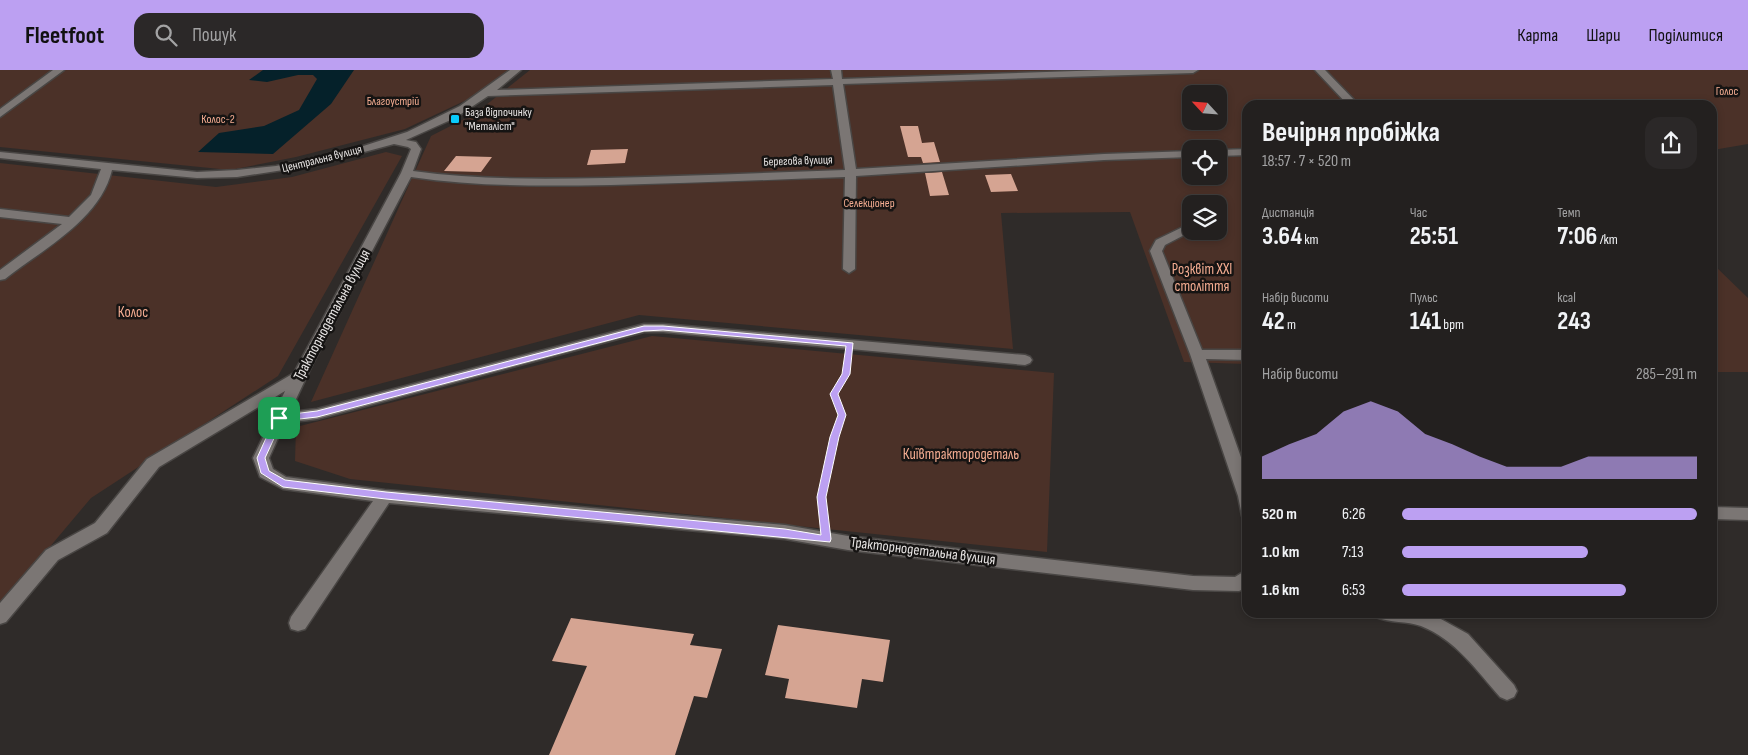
<!DOCTYPE html>
<html lang="uk">
<head>
<meta charset="utf-8">
<style>
  body { margin:0; font-family:"Sofia Sans Condensed",sans-serif; background:#2b2828; color:#f1f3f6; height:100vh; display:flex; flex-direction:column; font-size:19px; white-space:nowrap }
  * { box-sizing:border-box; margin:0 }
  p { font-size:16px; color:#a3a3a4 }
  .icon { flex:none; width:28px; height:28px; fill:none; stroke:currentColor; stroke-width:2; stroke-linecap:round; stroke-linejoin:round }
  .map { position:relative; flex:1; overflow:hidden }
  .sheet { position:absolute; left:1242px; top:30px; width:475px; height:518px; display:flex; flex-direction:column; background:#23201f; border-radius:15px; box-shadow:0 2px 8px #0003,0 0 0 1px #403e3d }
  .sheet>* { flex:none }
  .needle { width:32px; rotate:296deg }
  .tools { position:absolute; left:1182px; top:15px; display:grid; gap:10px }
  .tools a { display:grid; place-items:center; width:45px; height:45px; border-radius:10px; background:#23201f; box-shadow:0 2px 8px #0003,0 0 0 1px #403e3d; font-size:25px }
  .pin { position:absolute; display:grid; place-items:center; width:42px; height:42px; color:#fff; margin:-21px; border-radius:10px; box-shadow:0 2px 8px #0006 }
  .round { display:grid; place-items:center; flex:none; width:52px; height:52px; border-radius:15px; background:#2b2828 }
  .headline { display:flex; align-items:center; justify-content:space-between; height:85px; padding:0 20px }
  h1 { font-size:28px; font-weight:700; line-height:38px }
  .stats { display:grid; grid-template-columns:repeat(3,1fr); gap:8px; height:85px; padding:5px 20px }
  .stats div { display:grid; align-content:center }
  .stats b { font-size:25px; font-weight:700 }
  .stats small { font-size:14px; font-weight:400 }
  .stats p { font-size:14px }
  .chart { height:140px; padding:10px 20px }
  .chart p { display:flex; justify-content:space-between }
  .chart svg { width:100%; height:90px; margin-top:5px; fill:#bca0f2; opacity:.7 }
  ul { padding:0 20px; list-style:none; font-size:16px }
  li { display:grid; grid-template-columns:80px 60px 1fr; align-items:center; height:38px }
  li i { height:12px; border-radius:6px; background:#bca0f2 }
  header { display:flex; align-items:center; gap:30px; box-sizing:border-box; height:70px; padding:0 25px; background:#bca0f2; color:#111 }
  header strong { font-size:24px }
  nav { display:flex; gap:28px; margin-inline-start:auto; font-size:18px }
  .search { width:350px; height:45px; background:#2b2828; display:flex; align-items:center; gap:12px; box-sizing:border-box; padding:0 18px; border-radius:15px; color:#a3a3a4; font-size:19px }
  .map>svg:first-child { display:block }
  .green { fill:#4b3128; fill-rule:evenodd }
  .water { fill:#05212a }
  .building { fill:#d5a492 }
  .lines { fill:none; stroke-linecap:round; stroke-linejoin:round }
  .minor-casing { stroke:#494644; stroke-width:3 }
  .path-far1 { stroke:#6a6664; stroke-width:3; stroke-dasharray:2.5 2.5; stroke-linecap:butt }
  .path { stroke:#6a6664; stroke-width:4; stroke-dasharray:3 3; stroke-linecap:butt }
  .minor { fill:#7b7674; fill-rule:evenodd }
  .route { fill:#bca0f2; stroke:#fff; fill-rule:evenodd }
  .poi-dot { fill:#0acafa; stroke:#161413; stroke-width:2 }
  .labels { text-anchor:middle; dominant-baseline:central; stroke-width:5; stroke-linejoin:round; paint-order:stroke }
  .far-park-label { font-size:12px; fill:#f4ac91; stroke:#161413 }
  .far-poi-label { font-size:12px; fill:#e8e5e4; stroke:#161413; text-anchor:start }
  .far-street-label { font-size:12px; fill:#e8e5e4; stroke:#161413 }
  .park-label { font-size:15px; fill:#f4ac91; stroke:#161413 }
  .street-label { font-size:15px; fill:#e8e5e4; stroke:#161413 }
</style>
</head>
<body>
<header>
<strong>Fleetfoot</strong>
<div class="search"><svg class="icon" aria-label="search" viewBox="0 0 24 24"><circle cx="10" cy="10" r="6"/><path d="M15 15l6 6"/></svg>Пошук</div>
<nav><a>Карта</a><a>Шари</a><a>Поділитися</a></nav>
</header>
<div class="map">
<svg width="1748" height="685" viewBox="0 0 1748 685">
  <rect width="100%" height="100%" fill="#2f2b29"/>
  <path class="green" d="M0 0H508L475 26 405 59 296 87 230 100 0 77Z
    M530 0H1748V74L1713 80 1712 35H1248L1247 294 1184 292 1130 142 1001 143 1013 279 639 245 311 332 431 66 476 43ZM1191 24H1219V51H1191ZM1191 79H1219V106H1191ZM1191 134H1219V161H1191Z
    M386 82 402 86 278 306 91 428 0 536V93L216 117 292 107Z
    M1713 194 1748 228V302H1713Z
    M652 266 1054 303 1047 482 350 409 295 391 296 357Z"/>
  <path class="water" d="M263 0H354L331 34 273 84 198 82 219 63 264 56 299 40 317 9 313 5H298L267 12 249 10Z"/>
  <path class="building" d="M900 56H918L922 73 934 72 940 92 923 93 921 87H908Z
    M628 79 625 93 587 95 591 80Z
    M456 86 492 87 481 102 444 101Z
    M942 102 949 125 930 126 925 103Z
    M1011 104 1018 121 991 122 985 105Z
    M571 548 694 564 690 575 722 579 707 628 694 626 675 685H549L587 596 552 591Z
    M778 555 890 570 883 612 862 609 857 638 785 628 789 609 765 605Z"/>
  <g class="lines">
    <defs>
      <path id="minor" d="M53 0H64L0 47V39Z
        M510 0H521L497 20 833 9 831 0H841L842 9 1106 0H1198L1193 3 843 14 856 99 1104 84 1191 81V87L1104 90 856 106 855 199 849 203 843 199 845 107C767 110 689 113 611 115 543 116 477 117 411 107L312 295 290 342 317 339 644 254H663L1025 285 1030 287 1032 290 1030 293 1025 295 663 262H644L317 349 285 353 269 388 273 399 286 407 385 420 785 455 848 466 1193 506 1235 507 1248 499V517L1239 521 1193 520 848 480 785 469 389 433 305 559 298 561 291 559 289 553 291 547 373 431 283 419 260 407 253 388 285 321 159 397 107 463 58 490 6 552 0 554V533L46 480 95 453 147 389 294 303 401 103 411 79 408 77 394 74 316 95 237 107 197 108 112 100C100 150 43 179 5 209L0 210V200L62 154 0 147V139L69 147 91 125 101 99 0 88V82L197 102 237 100 276 96 351 80 407 62 460 36ZM833 15 845 100C765 103 686 106 606 108 542 109 478 110 413 101L421 79 416 72 406 70 455 48 488 26Z
        M1315 0H1325L1359 35H1348Z
        M1248 79V85L1219 86V80Z
        M1191 153 1192 161 1165 175 1162 181 1202 280H1248V290L1206 289 1248 407V447L1242 446 1238 426 1190 284 1150 181 1156 170Z
        M1712 437 1748 438V450L1712 449Z
        M1373 542 1430 543 1468 564 1514 615 1517 621 1514 627 1507 630 1500 627C1477 601 1455 569 1421 556 1407 551 1390 553 1376 547Z"/>
    </defs>
    <use href="#minor" class="minor-casing"/>
    <path class="path-far1" d="M829 396 842 345 834 324 846 304 848 288"/>
    <path class="path" d="M825 453 822 427 829 394"/>
    <use href="#minor" class="minor"/>
  </g>
  <path class="route" d="M644 256H663L853 273 850 304 838 324 846 345 839 367 826 427 831 469 830 472 386 429 283 417 261 403 257 388 276 346 317 341ZM663 260 846 276 842 304 830 324 838 345 830 367 817 427 821 465 785 459 386 422 285 410 269 401 265 388 282 351 317 347 644 261Z"/>
  <rect class="poi-dot" x="450" y="44" width="10" height="10" rx="2.5"/>
  <g class="labels">
    <g class="far-park-label">
      <text x="1727" y="21">Голос</text>
      <text x="393" y="31">Благоустрій</text>
      <text x="218" y="49">Колос-2</text>
      <text x="869" y="133">Селекціонер</text>
    </g>
    <g class="far-poi-label">
      <text x="465" y="42">База відпочинку<tspan x="465" dy="14">"Металіст"</tspan></text>
    </g>
    <g class="far-street-label">
      <text transform="translate(322 89) rotate(-14)">Центральна вулиця</text>
      <text transform="translate(798 91) rotate(-2)">Берегова вулиця</text>
    </g>
    <g class="park-label">
      <text x="1202" y="199">Розквіт XXI<tspan x="1202" dy="17">століття</tspan></text>
      <text x="133" y="242">Колос</text>
      <text x="961" y="384">Київтрактородеталь</text>
    </g>
    <g class="street-label">
      <text transform="translate(332 245) rotate(-62)">Тракторнодетальна вулиця</text>
      <text transform="translate(923 481) rotate(7)">Тракторнодетальна вулиця</text>
    </g>
  </g>
</svg>
<div class="tools">
<a><svg class="needle" viewBox="-14 -14 28 28"><path d="M0-13l5 13h-10z" fill="#e53935"/><path d="M0 13l5-13h-10z" fill="#a3a3a4"/></svg></a>
<a><svg class="icon" aria-label="locate" viewBox="0 0 24 24"><circle cx="12" cy="12" r="6"/><path d="M12 2v4M12 18v4M2 12h4M18 12h4"/></svg></a>
<a><svg class="icon" aria-label="layers" viewBox="0 0 24 24"><path d="M12 4l9 5-9 5-9-5zM3 14l9 5 9-5"/></svg></a>
</div>
<div class="pin" style="left:279px;top:348px;background:#1e9e55"><svg class="icon" aria-label="arrive" viewBox="0 0 24 24"><path d="M6 21V4h12l-3 4 3 4H6"/></svg></div>
<section class="sheet">
<div class="headline"><div><h1>Вечірня пробіжка</h1><p>18:57 · 7 × 520 m</p></div><a class="round"><svg class="icon" aria-label="share" viewBox="0 0 24 24"><path d="M12 15V3M7 8l5-5 5 5M5 13v7h14v-7"/></svg></a></div>
<div class="stats">
<div><p>Дистанція</p><b>3.64<small> km</small></b></div>
<div><p>Час</p><b>25:51</b></div>
<div><p>Темп</p><b>7:06<small> /km</small></b></div>
</div>
<div class="stats">
<div><p>Набір висоти</p><b>42<small> m</small></b></div>
<div><p>Пульс</p><b>141<small> bpm</small></b></div>
<div><p>kcal</p><b>243</b></div>
</div>
<div class="chart"><p><span>Набір висоти</span>285–291 m</p>
<svg viewBox="0 0 160 44" preserveAspectRatio="none"><path d="M0 44V33L10 27L20 22L30 11L40 6L50 11L60 22L70 27L80 33L90 38L100 38L110 38L120 33L130 33L140 33L150 33L160 33V44z"/></svg>
</div>
<ul>
<li><b>520 m</b>6:26<i style="width:100%"></i></li>
<li><b>1.0 km</b>7:13<i style="width:63%"></i></li>
<li><b>1.6 km</b>6:53<i style="width:76%"></i></li>
</ul>
</section>
</div>
</body>
</html>
